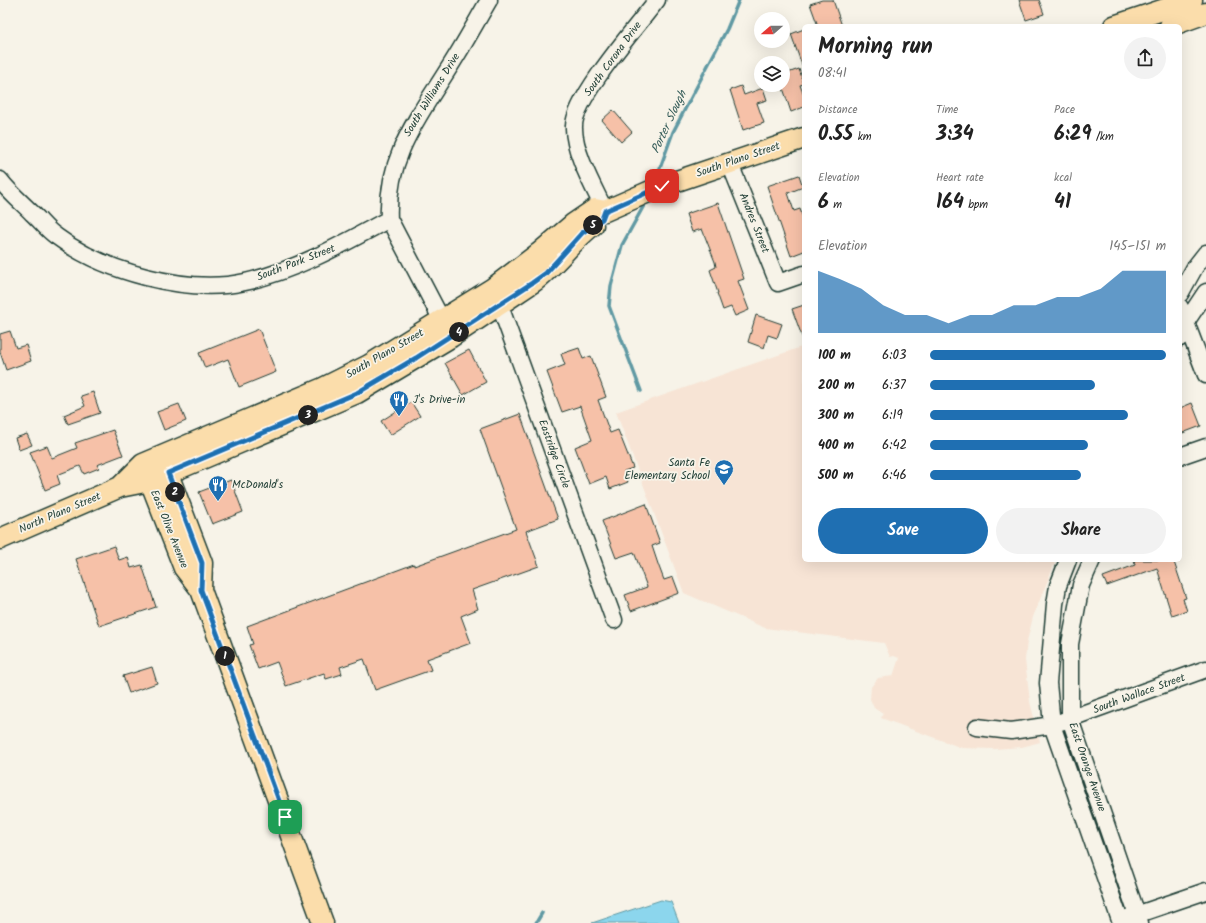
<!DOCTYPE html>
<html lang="en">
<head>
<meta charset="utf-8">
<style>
  body { margin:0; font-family:Kalam,sans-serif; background:#f2f2f2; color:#222; height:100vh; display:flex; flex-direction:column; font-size:15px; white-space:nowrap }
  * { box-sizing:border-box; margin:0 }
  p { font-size:13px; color:#767676 }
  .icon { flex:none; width:22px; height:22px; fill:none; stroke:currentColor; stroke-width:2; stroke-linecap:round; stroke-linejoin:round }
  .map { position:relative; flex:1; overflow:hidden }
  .drawer { position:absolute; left:802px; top:24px; width:380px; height:538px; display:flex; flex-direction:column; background:#fff; border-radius:6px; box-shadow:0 4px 16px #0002 }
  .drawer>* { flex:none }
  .needle { width:26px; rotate:250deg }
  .controls { position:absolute; left:754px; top:12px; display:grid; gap:8px }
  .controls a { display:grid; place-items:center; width:36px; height:36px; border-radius:50%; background:#fff; box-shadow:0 4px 16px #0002; font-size:20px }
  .pin { position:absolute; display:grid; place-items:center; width:34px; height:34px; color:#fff; margin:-17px; border-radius:8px; box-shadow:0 2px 6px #0006 }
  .km { position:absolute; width:20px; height:20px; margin:-10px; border-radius:50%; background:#222; color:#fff; font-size:11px; line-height:20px; text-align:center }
  .round { display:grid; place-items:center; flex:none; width:42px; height:42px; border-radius:21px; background:#f2f2f2 }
  .overview { display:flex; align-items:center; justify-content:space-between; height:68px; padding:0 16px }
  h1 { font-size:22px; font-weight:800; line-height:30px }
  .metrics { display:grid; grid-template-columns:repeat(3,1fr); gap:6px; height:68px; padding:4px 16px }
  .metrics div { display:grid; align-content:center }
  .metrics b { font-size:20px; font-weight:800 }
  .metrics small { font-size:11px; font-weight:400 }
  .metrics p { font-size:11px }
  .chart { height:112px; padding:8px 16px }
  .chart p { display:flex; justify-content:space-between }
  .chart svg { width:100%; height:72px; margin-top:4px; fill:#1f6fb2; opacity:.7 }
  .button { display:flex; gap:8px; margin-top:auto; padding:8px 16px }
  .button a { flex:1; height:46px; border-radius:24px; background:#1f6fb2; color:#fff; font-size:16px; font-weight:800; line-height:46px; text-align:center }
  .button a+a { background:#f2f2f2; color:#222 }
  ul { padding:0 16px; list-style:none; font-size:13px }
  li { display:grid; grid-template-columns:64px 48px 1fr; align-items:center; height:30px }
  li i { height:10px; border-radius:5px; background:#1f6fb2 }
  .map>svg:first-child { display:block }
  .built { fill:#f7e4d5 }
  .water { fill:#8cd6ed; stroke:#6099a3 }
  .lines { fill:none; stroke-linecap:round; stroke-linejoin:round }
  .stream { stroke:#6099a3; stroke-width:3.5 }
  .building { fill:#f6c1a8; stroke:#1f3d34 }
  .minor-casing { stroke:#1f3d34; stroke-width:19 }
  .major-casing { stroke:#1f3d34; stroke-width:23 }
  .minor { stroke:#f7f3e8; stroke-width:16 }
  .major { stroke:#fbddab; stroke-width:20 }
  .route-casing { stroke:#fff; stroke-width:8 }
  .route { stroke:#1f6fb2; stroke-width:5 }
  .labels { text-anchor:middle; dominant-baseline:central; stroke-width:3.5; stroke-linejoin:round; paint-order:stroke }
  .street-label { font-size:11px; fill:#1f3d34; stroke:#f7f3e8 }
  .poi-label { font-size:11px; fill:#1f3d34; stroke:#f7f3e8; text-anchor:start }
  .water-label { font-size:12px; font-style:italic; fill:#355c59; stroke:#f7f3e8 }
</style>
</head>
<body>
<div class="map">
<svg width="1206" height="923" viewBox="0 0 1206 923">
  <rect width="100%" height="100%" fill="#f7f3e8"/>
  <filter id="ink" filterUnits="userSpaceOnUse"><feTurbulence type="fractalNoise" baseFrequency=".025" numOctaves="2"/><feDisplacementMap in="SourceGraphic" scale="8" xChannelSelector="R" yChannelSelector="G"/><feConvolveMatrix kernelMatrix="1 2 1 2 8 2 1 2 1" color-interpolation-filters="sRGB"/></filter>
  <g filter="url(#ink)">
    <path class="built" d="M804 346V560H1056L1033 617 1027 641 1025 660 1030 702 1040 742 1022 747 994 749 962 748 881 718 883 714 874 708 870 699 871 687 878 678 893 676 899 658 894 656 890 657 884 643 765 628 684 593 616 412Z"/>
    <path class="water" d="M661 900 671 902 679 923H592Z"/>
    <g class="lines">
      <path class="stream" d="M655 182 673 132 727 29 739 0
        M641 391 609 306 611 286 622 245 647 200
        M536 923 542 913"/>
    </g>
    <path class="building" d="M822 0H833L842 26H818L810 4Z
      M1019 0H1039L1044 14 1026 20Z
      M804 29V68H803L791 34Z
      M799 69 804 84 800 85 804 96V107L791 112 783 88V82L787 80 785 74Z
      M741 86 744 95 763 88 767 100 757 103 764 123 743 130 730 90Z
      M613 110 632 132 621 142 602 120Z
      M799 175 803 187 788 193 794 211 800 209 804 221V251L791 256 767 186Z
      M718 203 744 279 738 281 749 310 735 316 731 307 723 310 717 293H718L710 270 716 267 715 262 702 229 692 232 686 214Z
      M804 305V339H803L792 309Z
      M756 315 782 324 777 338 768 335 764 348 748 342Z
      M259 329 276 372 239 387 228 359 205 368 199 353Z
      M10 331 16 348 26 345 31 361 6 370 0 352V334Z
      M579 348 583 359 591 356 606 397 598 400 610 433 618 430 633 468 624 471 628 482 610 489 606 477 589 484 575 447 592 440 580 406 562 412 547 372 565 365 561 354Z
      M469 350 486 382 463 395 445 363Z
      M93 392 100 413 68 424 64 415 85 406 81 396Z
      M411 402 420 416 390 435 381 421Z
      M1192 403 1201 426 1180 434V408Z
      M179 404 186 421 164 430 157 412Z
      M520 414 558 519 526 531 539 566 472 590 478 609 461 616 471 643 427 659 431 670 375 690 364 659 340 667 342 674 326 679 324 673 286 686 277 662 258 669 249 645 253 644 247 626 414 564V566L516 529 480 429Z
      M113 430 123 455 97 465 99 468 84 474 80 466 57 475 60 484 45 490 30 452 47 446 52 458 77 448 75 443Z
      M27 434 32 445 19 450 15 438Z
      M231 480 243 512 212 524 199 492Z
      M646 504 660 543 652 546 658 564 664 580 673 577 679 593 631 611 625 595 647 587 634 552 616 558 602 521Z
      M114 546 119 560 128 557 131 568 142 565 156 607 99 626 76 559Z
      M1134 560H1175L1174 562 1186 598 1183 599 1187 611 1172 616 1157 568 1107 586 1103 577 1135 565Z
      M152 667 157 683 129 693 123 676Z"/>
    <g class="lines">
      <defs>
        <path id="minor" d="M730 164 778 283 804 274
          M0 180C9 192 21 202 32 213 40 220 47 230 56 236 102 271 187 295 245 282 297 270 343 244 389 219
          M605 211C594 188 573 151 574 126 574 98 638 25 657 0
          M1180 294 1195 267 1206 253
          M496 295 614 620
          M1180 307 1206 375
          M447 330 389 219C386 158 417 119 447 71 462 48 475 24 489 0
          M1180 338 1186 322 1206 292
          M1180 456 1206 447
          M1068 560 1058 586 1055 604 1048 683 1052 725 1121 923
          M1092 560 1081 585 1070 644V719L1140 923
          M977 727 1011 731 1052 725 1206 669
          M1127 918 1206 891"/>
        <path id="major" d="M1114 26 1192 0
          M1170 26 1206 13
          M163 461 202 563 201 590
          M145 468 184 568 201 590 323 923
          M120 487 143 464 323 388 369 365 493 288 539 253 573 224 595 209 605 211 662 186 804 138
          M0 539 120 487 150 481 357 393 451 337 532 283C555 266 570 243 593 225"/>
      </defs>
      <use href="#minor" class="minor-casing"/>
      <use href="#major" class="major-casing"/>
      <use href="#minor" class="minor"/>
      <use href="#major" class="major"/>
    </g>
  </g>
  <g class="lines" filter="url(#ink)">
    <defs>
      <path id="route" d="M285 817 201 590 202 563 168 473 357 393 416 358 532 283 546 273 582 233 602 219 605 211 662 186"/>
    </defs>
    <use href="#route" class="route-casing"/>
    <use href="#route" class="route"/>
  </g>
  <defs>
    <symbol id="restaurant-pin" viewBox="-11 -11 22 30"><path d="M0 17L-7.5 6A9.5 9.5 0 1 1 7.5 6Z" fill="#1f6fb2" stroke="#f7f3e8"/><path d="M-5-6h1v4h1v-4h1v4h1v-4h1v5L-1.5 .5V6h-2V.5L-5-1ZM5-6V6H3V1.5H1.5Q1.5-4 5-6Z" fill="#fff"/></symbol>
    <symbol id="school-pin" viewBox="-11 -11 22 30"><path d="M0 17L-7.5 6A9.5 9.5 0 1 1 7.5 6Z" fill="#1f6fb2" stroke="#f7f3e8"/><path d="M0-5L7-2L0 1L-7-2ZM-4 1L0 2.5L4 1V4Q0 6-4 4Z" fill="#fff"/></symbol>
  </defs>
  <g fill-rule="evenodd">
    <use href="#restaurant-pin" x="388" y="389" width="22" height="30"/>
    <use href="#school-pin" x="713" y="458" width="22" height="30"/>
    <use href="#restaurant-pin" x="207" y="474" width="22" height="30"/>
  </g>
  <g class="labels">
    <g class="street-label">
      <text transform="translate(613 59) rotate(-54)">South Corona Drive</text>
      <text transform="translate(432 95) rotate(-58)">South Williams Drive</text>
      <text transform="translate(738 160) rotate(-19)">South Plano Street</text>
      <text transform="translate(754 223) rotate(68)">Andres Street</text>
      <text transform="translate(296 263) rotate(-21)">South Park Street</text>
      <text transform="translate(385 354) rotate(-30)">South Plano Street</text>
      <text transform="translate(554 454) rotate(70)">Eastridge Circle</text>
      <text transform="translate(60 513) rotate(-23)">North Plano Street</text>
      <text transform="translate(169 529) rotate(68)">East Olive Avenue</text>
      <text transform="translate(1139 694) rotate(-20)">South Wallace Street</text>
      <text transform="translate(1087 767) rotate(71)">East Orange Avenue</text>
    </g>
    <g class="poi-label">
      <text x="413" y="400">J's Drive-in</text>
      <text x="710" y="463" text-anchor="end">Santa Fe<tspan x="710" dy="13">Elementary School</tspan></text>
      <text x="232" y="485">McDonald's</text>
    </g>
    <g class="water-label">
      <text transform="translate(669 122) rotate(-65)">Porter Slough</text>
    </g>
  </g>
</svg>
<div class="controls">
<a><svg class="needle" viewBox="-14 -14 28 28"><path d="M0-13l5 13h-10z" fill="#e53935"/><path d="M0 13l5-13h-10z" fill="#767676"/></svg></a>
<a><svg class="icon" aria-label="layers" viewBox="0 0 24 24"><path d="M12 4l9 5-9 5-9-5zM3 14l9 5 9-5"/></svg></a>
</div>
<div class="pin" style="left:285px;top:817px;background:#1e9e55"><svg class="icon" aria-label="arrive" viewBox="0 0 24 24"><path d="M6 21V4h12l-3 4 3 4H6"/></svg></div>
<div class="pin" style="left:662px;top:186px;background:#d93025"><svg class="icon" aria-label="check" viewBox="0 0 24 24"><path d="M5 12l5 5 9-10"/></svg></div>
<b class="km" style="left:225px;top:656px">1</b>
<b class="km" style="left:175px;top:492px">2</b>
<b class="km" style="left:308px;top:415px">3</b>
<b class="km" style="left:459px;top:332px">4</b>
<b class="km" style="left:593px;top:225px">5</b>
<section class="drawer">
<div class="overview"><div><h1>Morning run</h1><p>08:41</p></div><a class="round"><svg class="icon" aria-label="share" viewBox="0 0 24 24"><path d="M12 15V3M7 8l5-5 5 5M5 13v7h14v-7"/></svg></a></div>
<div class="metrics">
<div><p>Distance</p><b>0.55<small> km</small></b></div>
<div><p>Time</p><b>3:34</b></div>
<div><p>Pace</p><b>6:29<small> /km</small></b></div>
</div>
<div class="metrics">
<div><p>Elevation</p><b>6<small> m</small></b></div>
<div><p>Heart rate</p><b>164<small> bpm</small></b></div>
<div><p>kcal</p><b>41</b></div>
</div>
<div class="chart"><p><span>Elevation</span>145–151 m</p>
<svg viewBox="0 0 160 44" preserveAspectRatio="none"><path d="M0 44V6L10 11L20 17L30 27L40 33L50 33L60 38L70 33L80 33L90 27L100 27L110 22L120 22L130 17L140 6L150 6L160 6V44z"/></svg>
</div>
<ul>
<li><b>100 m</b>6:03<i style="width:100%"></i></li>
<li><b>200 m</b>6:37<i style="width:70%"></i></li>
<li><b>300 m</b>6:19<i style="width:84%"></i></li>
<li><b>400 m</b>6:42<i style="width:67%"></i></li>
<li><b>500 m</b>6:46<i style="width:64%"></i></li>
</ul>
<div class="button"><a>Save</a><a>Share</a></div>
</section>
</div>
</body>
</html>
